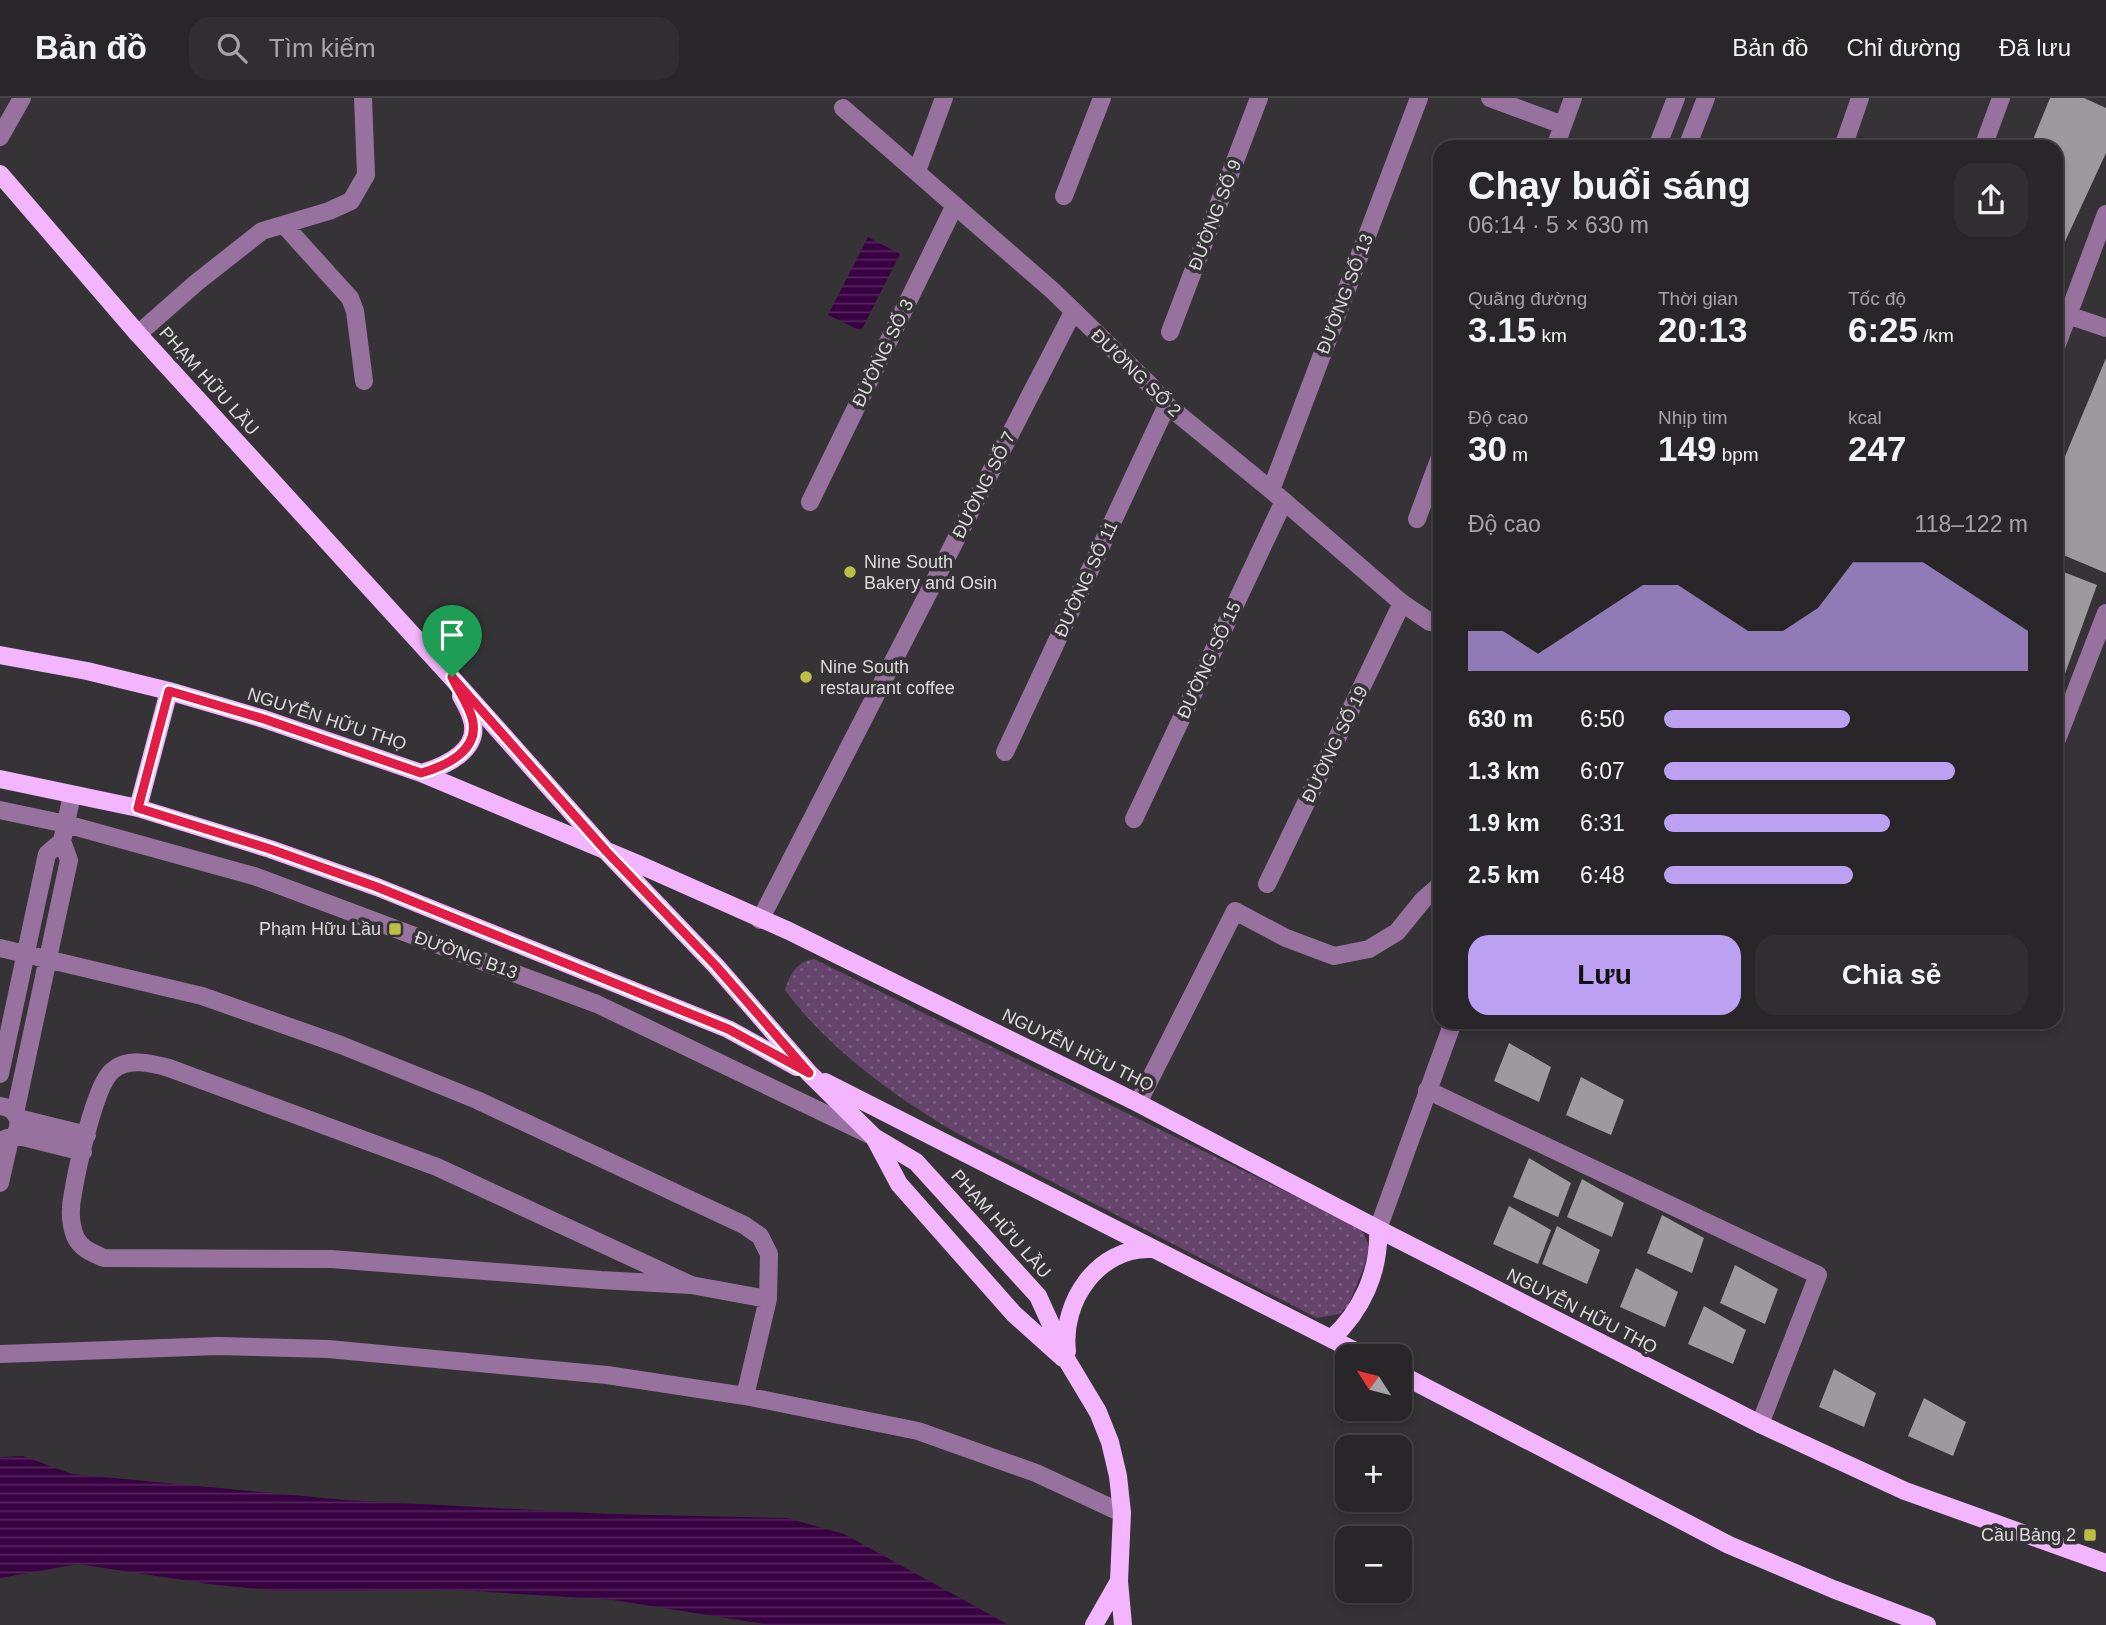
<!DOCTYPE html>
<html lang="vi">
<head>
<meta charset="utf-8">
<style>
  body { margin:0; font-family:Helvetica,sans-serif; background:#302e30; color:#f1f3f6; height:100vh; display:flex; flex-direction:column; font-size:26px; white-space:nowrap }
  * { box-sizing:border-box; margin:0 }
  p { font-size:23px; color:#a5a5a8 }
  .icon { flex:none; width:38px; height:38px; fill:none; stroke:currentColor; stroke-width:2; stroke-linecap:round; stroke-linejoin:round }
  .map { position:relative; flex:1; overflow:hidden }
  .drawer { position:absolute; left:1433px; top:42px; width:630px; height:889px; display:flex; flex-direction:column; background:#282628; border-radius:21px; box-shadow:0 4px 10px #0003,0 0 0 2px #444345 }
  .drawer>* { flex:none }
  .needle { width:46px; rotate:306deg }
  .fabs { position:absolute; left:1335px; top:1246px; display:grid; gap:14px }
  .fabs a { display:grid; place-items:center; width:77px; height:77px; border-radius:14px; background:#282628; box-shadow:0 4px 10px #0003,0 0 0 2px #444345; font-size:35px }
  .pin { position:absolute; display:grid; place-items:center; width:60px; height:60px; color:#fff; margin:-72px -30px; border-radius:50% 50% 50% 0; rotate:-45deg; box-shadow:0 0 7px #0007 }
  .pin .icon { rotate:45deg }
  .round { display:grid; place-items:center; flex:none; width:74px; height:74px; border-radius:21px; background:#302e30 }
  .headline { display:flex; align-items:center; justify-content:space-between; height:119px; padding:0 35px }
  h1 { font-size:38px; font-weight:700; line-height:52px }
  .figures { display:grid; grid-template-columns:repeat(3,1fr); gap:10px; height:119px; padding:7px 35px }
  .figures div { display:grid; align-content:center }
  .figures b { font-size:35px; font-weight:700 }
  .figures small { font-size:19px; font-weight:400 }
  .figures p { font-size:19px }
  .chart { height:196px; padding:14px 35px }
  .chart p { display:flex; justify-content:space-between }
  .chart svg { width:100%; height:126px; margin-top:7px; fill:#bca0f2; opacity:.7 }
  .cta { display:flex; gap:14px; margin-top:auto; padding:14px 35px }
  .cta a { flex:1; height:80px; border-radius:21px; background:#bca0f2; color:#111; font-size:28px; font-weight:700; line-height:80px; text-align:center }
  .cta a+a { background:#302e30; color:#f1f3f6 }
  ul { padding:0 35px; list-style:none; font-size:23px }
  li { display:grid; grid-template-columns:112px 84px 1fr; align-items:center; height:52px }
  li i { height:18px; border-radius:9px; background:#bca0f2 }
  header { display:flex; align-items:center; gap:42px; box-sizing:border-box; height:98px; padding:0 35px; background:#282628; border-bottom:2px solid #444345 }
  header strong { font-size:33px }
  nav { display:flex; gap:38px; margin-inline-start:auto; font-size:24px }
  .search { width:490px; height:63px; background:#302e30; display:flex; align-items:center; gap:18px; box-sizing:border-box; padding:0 24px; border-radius:21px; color:#a5a5a8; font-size:26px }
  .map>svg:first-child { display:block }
  .grass { fill:url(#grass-dots) }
  .water { fill:url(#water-rules) }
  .building { fill:#9d9a9d }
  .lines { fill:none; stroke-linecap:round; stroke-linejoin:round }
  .minor { stroke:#98729e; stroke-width:18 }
  .major { stroke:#f3b5fe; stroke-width:18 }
  .route-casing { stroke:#fff; stroke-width:14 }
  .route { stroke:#e11d48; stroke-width:9 }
  .poi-dot { fill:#bbc044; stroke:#353336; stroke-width:2.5 }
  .labels { text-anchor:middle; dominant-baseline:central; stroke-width:7; stroke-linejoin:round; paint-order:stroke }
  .street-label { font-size:18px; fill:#dddbdd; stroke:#353336 }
  .poi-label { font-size:18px; fill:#dddbdd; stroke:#353336; text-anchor:start }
</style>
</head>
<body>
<header>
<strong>Bản đồ</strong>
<div class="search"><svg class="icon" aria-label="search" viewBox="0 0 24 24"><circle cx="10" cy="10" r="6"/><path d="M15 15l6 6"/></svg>Tìm kiếm</div>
<nav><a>Bản đồ</a><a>Chỉ đường</a><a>Đã lưu</a></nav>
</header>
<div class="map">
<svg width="2106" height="1527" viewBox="0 0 2106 1527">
  <defs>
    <pattern id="grass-dots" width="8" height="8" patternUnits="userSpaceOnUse" patternTransform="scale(1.75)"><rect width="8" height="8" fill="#65446b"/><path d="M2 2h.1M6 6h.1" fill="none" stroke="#7b5e80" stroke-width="1.8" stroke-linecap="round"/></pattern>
    <pattern id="water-rules" width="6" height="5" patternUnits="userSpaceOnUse" patternTransform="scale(1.75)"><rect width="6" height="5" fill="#380141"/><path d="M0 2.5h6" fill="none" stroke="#54255c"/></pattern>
  </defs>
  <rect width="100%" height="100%" fill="#353336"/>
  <path class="grass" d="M814 861 1362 1131 1369 1149 1364 1169 1348 1208 1339 1216 1317 1220 953 1033C891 996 828 950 785 892 790 876 796 864 814 861Z"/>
  <path class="water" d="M868 139 900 156 861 233 828 217Z
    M23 1358 72 1376 345 1402 610 1416 787 1420 844 1436 1009 1527H770L613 1502 458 1492 278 1493 209 1486 78 1466 0 1480V1359Z"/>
  <path class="building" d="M2050 0H2084L2106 10V55L2056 163V49H2030Z
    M2106 260V475L2056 454V380Z
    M2056 471 2097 487 2057 598H2056Z
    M1509 945 1551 969 1539 1004 1494 983Z
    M1581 979 1624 1002 1611 1037 1566 1017Z
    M1529 1060 1571 1085 1558 1119 1513 1099Z
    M1582 1081 1624 1105 1612 1139 1567 1119Z
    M1509 1108 1551 1132 1538 1166 1493 1146Z
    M1662 1117 1704 1140 1692 1175 1647 1155Z
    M1557 1128 1600 1152 1587 1186 1542 1166Z
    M1735 1167 1778 1191 1765 1226 1720 1205Z
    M1636 1170 1678 1194 1665 1229 1620 1209Z
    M1704 1208 1746 1232 1733 1266 1688 1246Z
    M1834 1271 1876 1295 1864 1329 1819 1309Z
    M1924 1300 1966 1324 1953 1358 1908 1338Z"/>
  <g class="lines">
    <path class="minor" d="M1490 0 1563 27
      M843 10 1053 193 1150 287 1167 307 1271 392 1402 505 1430 524 1440 526
      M0 39 22 0
      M1555 49 1573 0
      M1657 49 1676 0
      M1687 49 1706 0
      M1843 49 1860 0
      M1983 49 2001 0
      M917 73 944 0
      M1064 98 1102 0
      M284 127 350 200 355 213 364 283
      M2056 213 2106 230
      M1170 234 1259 0
      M138 236 196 185 262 133 329 113 351 103 366 77 363 0
      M2056 249 2106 116
      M1271 392 1419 0
      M810 404 955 107
      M1417 421 1440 359
      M2056 644 2106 515
      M1005 654 1167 307
      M0 712 66 726 254 778 597 906 870 1037
      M1134 721 1284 403
      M1267 786 1402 505
      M760 822 1073 214
      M0 850 202 898 341 947 477 1002 744 1127 760 1138 769 1156 768 1201 745 1298
      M0 976 47 756 62 743
      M1427 992 1818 1177 1760 1326
      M1138 1005 1235 813 1286 840 1334 858 1369 851 1397 834 1423 802 1440 787
      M0 1008C16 1010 23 1023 15 1037L0 1043
      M15 1015 69 762 62 743 72 697
      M18 1020 87 1037
      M15 1037 83 1054
      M0 1085 10 1041
      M1378 1131 1453 924
      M691 1187 601 1182 331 1161 104 1160C92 1155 80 1150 75 1138 70 1125 70 1109 73 1095 77 1071 95 987 112 973 127 959 151 965 169 970L437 1069 691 1187 768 1201
      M0 1256 218 1248 328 1251 607 1277 745 1298 918 1333 1036 1375 1122 1415"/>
    <path class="major" d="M0 76 138 236 452 580 606 753 716 868 809 975 874 1039 916 1064 1038 1198 1068 1264 1098 1314 1110 1344 1118 1378 1122 1415 1119 1483 1123 1527
      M0 557 87 573 169 593 264 621 421 675 638 766 789 833 1138 1005 1378 1131 1760 1326 1905 1393 2106 1465
      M421 675C446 668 483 651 471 619 469 612 465 605 461 598
      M0 681 138 710 270 751 377 789 728 931 797 969
      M138 710 169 593
      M825 984 1365 1258
      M875 1041 899 1086 1014 1216 1063 1260
      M1331 1241C1362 1213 1380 1173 1378 1131
      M1067 1253C1061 1204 1098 1149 1151 1151
      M1400 1276 1729 1447 1833 1491 1927 1527
      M1094 1527 1119 1483"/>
  </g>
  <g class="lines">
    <defs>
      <path id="route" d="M452 579 606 753 716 868 809 975 728 931 377 789 270 751 138 710 169 593 264 621 421 675C446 668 481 652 472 620 468 606 458 592 452 579Z"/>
    </defs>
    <use href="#route" class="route-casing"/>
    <use href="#route" class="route"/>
  </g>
  <g class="poi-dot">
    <circle cx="850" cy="474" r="7"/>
    <circle cx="806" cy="579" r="7"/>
    <rect x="388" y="824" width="14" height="14" rx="3.5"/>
    <rect x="2083" y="1430" width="14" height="14" rx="3.5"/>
  </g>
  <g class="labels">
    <g class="street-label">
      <text transform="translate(1215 117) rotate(-69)">ĐƯỜNG SỐ 9</text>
      <text transform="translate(1345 196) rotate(-69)">ĐƯỜNG SỐ 13</text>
      <text transform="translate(883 255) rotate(-64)">ĐƯỜNG SỐ 3</text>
      <text transform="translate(1136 275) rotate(44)">ĐƯỜNG SỐ 2</text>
      <text transform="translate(209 283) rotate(48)">PHẠM HỮU LẦU</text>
      <text transform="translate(984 387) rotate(-63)">ĐƯỜNG SỐ 7</text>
      <text transform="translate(1086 481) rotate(-65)">ĐƯỜNG SỐ 11</text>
      <text transform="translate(1209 562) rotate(-65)">ĐƯỜNG SỐ 15</text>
      <text transform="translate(327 621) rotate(18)">NGUYỄN HỮU THỌ</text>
      <text transform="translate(1335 646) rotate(-64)">ĐƯỜNG SỐ 19</text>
      <text transform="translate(466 857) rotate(20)">ĐƯỜNG B13</text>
      <text transform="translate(1078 952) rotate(26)">NGUYỄN HỮU THỌ</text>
      <text transform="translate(1001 1126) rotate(48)">PHẠM HỮU LẦU</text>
      <text transform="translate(1582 1213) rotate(27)">NGUYỄN HỮU THỌ</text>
    </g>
    <g class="poi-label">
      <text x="864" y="464">Nine South<tspan x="864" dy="21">Bakery and Osin</tspan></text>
      <text x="820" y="569">Nine South<tspan x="820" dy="21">restaurant coffee</tspan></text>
      <text x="381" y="831" text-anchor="end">Phạm Hữu Lầu</text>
      <text x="2076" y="1437" text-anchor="end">Cầu Bảng 2</text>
    </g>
  </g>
</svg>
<div class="fabs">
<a><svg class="needle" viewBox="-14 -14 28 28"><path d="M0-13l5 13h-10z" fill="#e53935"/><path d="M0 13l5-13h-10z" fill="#a5a5a8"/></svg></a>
<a>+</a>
<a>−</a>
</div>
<div class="pin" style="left:452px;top:579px;background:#1e9e55"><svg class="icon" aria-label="arrive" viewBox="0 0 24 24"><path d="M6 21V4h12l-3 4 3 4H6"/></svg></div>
<section class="drawer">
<div class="headline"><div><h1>Chạy buổi sáng</h1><p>06:14 · 5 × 630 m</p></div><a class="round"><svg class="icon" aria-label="share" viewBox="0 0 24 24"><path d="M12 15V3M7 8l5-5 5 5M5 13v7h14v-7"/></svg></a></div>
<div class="figures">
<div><p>Quãng đường</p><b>3.15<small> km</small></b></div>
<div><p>Thời gian</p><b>20:13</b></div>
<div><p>Tốc độ</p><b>6:25<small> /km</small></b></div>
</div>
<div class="figures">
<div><p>Độ cao</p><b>30<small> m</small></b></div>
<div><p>Nhịp tim</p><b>149<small> bpm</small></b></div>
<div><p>kcal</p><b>247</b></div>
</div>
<div class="chart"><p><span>Độ cao</span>118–122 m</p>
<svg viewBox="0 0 160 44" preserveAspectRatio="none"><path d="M0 44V30L10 30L20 38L30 30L40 22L50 14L60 14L70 22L80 30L90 30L100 22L110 6L120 6L130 6L140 14L150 22L160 30V44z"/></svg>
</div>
<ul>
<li><b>630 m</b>6:50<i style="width:51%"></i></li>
<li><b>1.3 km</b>6:07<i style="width:80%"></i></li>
<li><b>1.9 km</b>6:31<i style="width:62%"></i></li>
<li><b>2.5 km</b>6:48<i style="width:52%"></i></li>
</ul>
<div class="cta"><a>Lưu</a><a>Chia sẻ</a></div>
</section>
</div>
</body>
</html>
